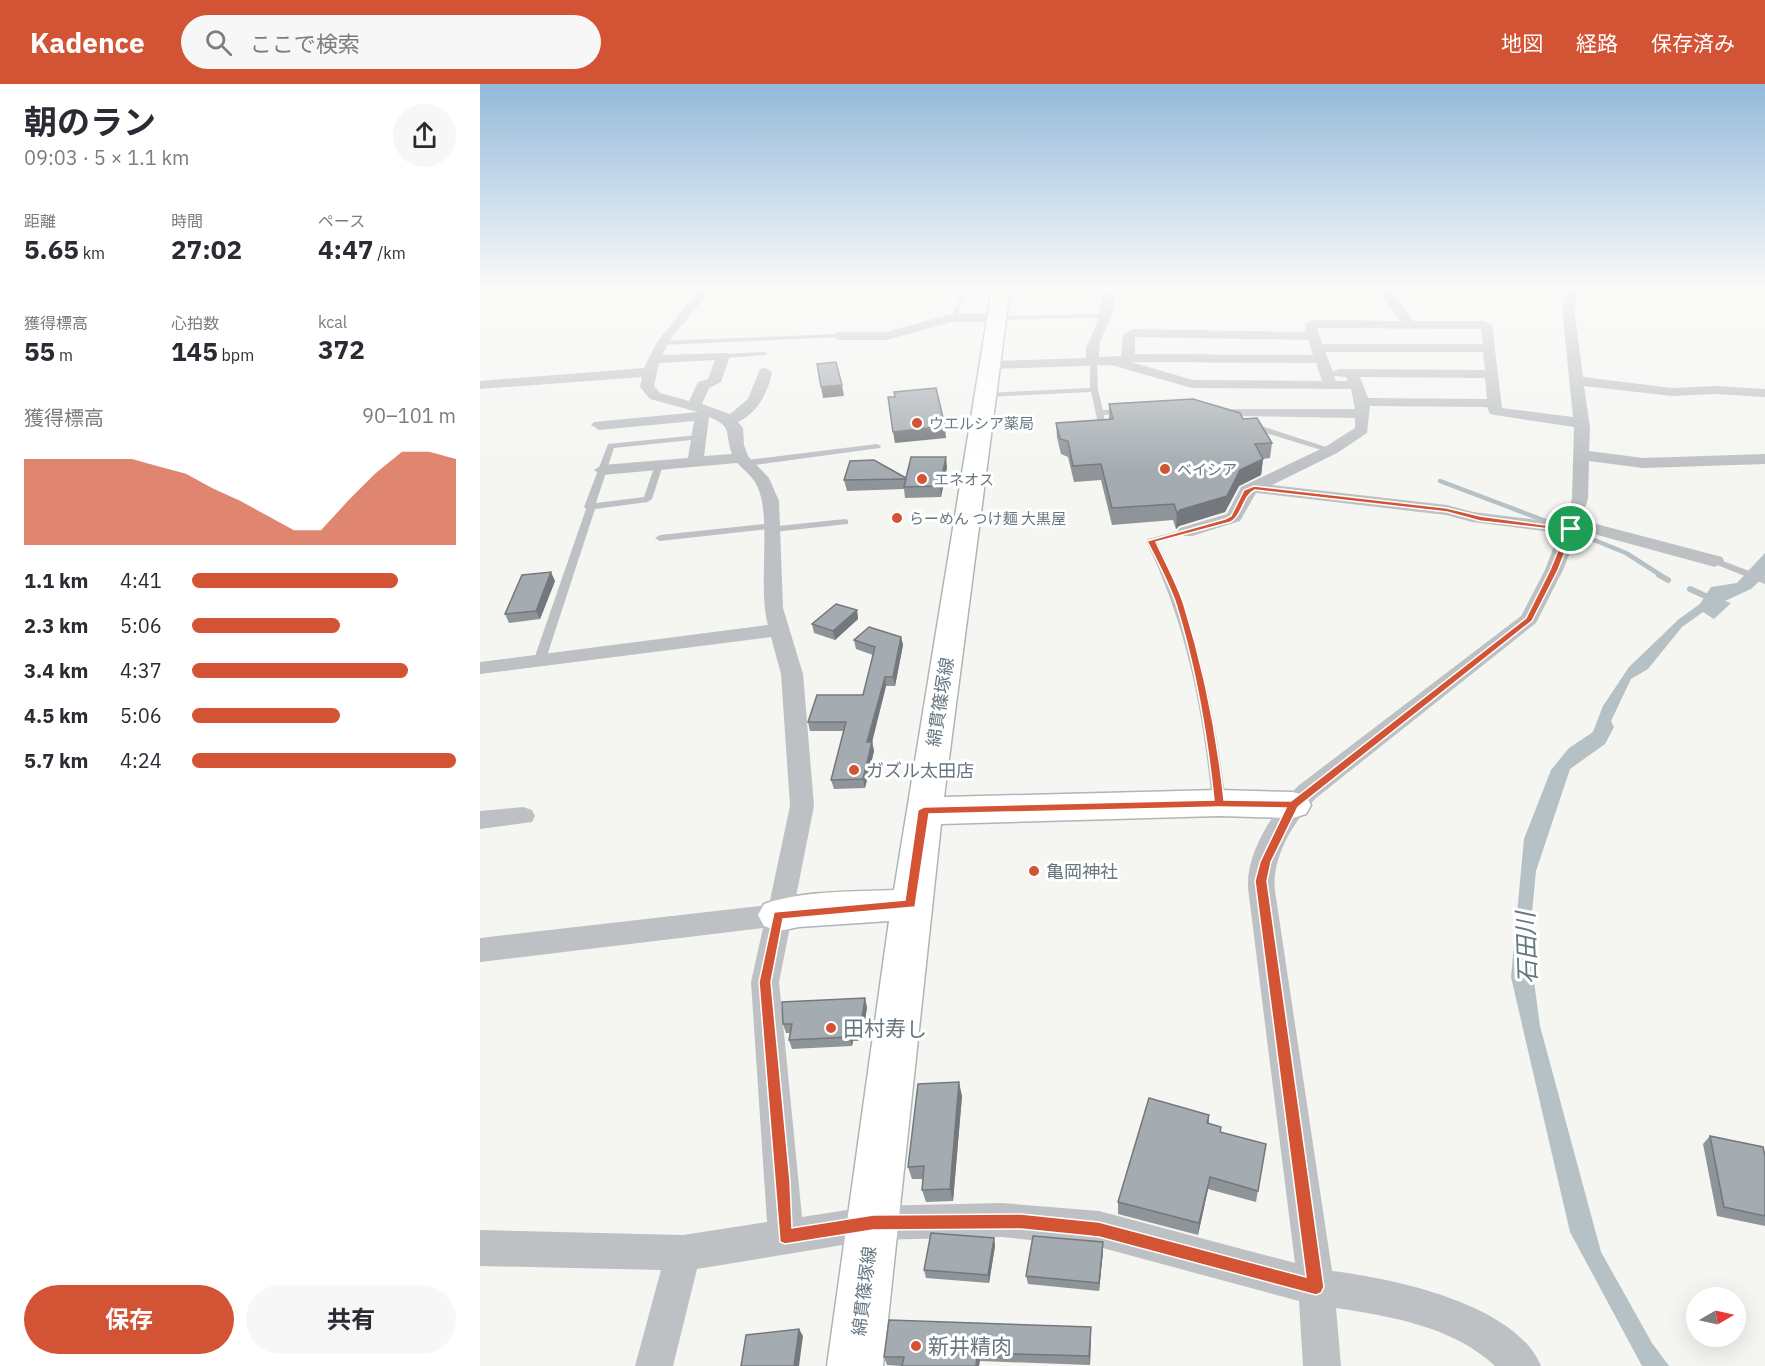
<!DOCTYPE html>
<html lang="ja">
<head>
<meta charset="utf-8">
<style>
  body { margin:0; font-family:"IBM Plex Sans","Noto Sans JP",sans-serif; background:#f7f7f7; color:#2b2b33; height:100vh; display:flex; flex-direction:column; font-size:22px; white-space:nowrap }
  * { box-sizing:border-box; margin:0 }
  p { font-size:20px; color:#7c7c81 }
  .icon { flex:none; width:33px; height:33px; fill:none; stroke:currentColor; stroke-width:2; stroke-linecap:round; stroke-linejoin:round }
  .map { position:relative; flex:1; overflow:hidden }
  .panel { display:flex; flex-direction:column; background:#fff; width:480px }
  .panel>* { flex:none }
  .needle { width:39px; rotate:81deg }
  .fabs { position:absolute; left:1206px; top:1203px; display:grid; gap:12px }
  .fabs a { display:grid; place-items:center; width:60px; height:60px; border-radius:50%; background:#fff; box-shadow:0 6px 24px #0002; font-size:30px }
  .pin { position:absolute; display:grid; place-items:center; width:51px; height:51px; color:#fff; margin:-26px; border:3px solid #fff; border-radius:50%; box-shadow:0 2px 6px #0007 }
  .round { display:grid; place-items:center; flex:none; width:63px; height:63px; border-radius:32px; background:#f7f7f7 }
  .summary { display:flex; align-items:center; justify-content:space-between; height:102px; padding:0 24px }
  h1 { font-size:33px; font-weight:700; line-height:45px }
  .figures { display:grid; grid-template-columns:repeat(3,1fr); gap:9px; height:102px; padding:6px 24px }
  .figures div { display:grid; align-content:center }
  .figures b { font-size:26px; font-weight:700 }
  .figures small { font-size:16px; font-weight:400 }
  .figures p { font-size:16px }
  .chart { height:168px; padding:12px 24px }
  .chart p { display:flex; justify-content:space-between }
  .chart svg { width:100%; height:108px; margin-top:6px; fill:#d35335; opacity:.7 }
  .button { display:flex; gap:12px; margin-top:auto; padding:12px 24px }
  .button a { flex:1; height:69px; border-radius:36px; background:#d35335; color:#fff; font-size:24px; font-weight:700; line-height:69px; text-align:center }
  .button a+a { background:#f7f7f7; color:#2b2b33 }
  ul { padding:0 24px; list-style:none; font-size:20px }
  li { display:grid; grid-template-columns:96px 72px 1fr; align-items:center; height:45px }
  li i { height:15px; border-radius:8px; background:#d35335 }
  header { display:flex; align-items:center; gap:36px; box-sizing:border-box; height:84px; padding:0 30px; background:#d35335; color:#fff }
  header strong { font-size:28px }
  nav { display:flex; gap:33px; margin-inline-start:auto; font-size:21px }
  .search { width:420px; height:54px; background:#f7f7f7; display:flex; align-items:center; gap:15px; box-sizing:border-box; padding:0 21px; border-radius:33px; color:#7c7c81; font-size:22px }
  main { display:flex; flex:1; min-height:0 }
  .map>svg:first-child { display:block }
  .water { fill:#b5c1c4 }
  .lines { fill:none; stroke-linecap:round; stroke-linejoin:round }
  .stream-far1 { stroke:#b5c1c4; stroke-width:4.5 }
  .stream { stroke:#b5c1c4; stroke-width:6 }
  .secondary-casing { stroke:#afb5b9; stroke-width:3 }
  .lane { fill:#bdc1c4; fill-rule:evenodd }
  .street { fill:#bdc1c4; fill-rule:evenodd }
  .secondary { fill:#fff; fill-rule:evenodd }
  .wall { fill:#8e9498 }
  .shaded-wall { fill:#74787c }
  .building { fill:#a5acb1; stroke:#74787c; stroke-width:1.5 }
  .route { fill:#d35335; stroke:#fff; stroke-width:1.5; fill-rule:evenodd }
  .poi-dot { fill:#d35335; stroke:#fff; stroke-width:2 }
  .labels { text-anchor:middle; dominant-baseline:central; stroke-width:6; stroke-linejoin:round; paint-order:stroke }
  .far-poi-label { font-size:15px; fill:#677781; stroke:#fff; text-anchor:start }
  .street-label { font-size:18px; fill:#677781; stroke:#fff }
  .poi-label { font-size:18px; fill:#677781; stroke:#fff; text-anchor:start }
  .near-poi-label { font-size:21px; fill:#677781; stroke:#fff; text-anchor:start }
  .near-water-label { font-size:24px; font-style:italic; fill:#63777d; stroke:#fff }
</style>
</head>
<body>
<header>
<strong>Kadence</strong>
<div class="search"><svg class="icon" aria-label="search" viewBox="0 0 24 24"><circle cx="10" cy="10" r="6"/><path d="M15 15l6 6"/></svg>ここで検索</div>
<nav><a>地図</a><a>経路</a><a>保存済み</a></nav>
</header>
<main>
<section class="panel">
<div class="summary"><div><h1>朝のラン</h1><p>09:03 · 5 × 1.1 km</p></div><a class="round"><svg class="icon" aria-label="share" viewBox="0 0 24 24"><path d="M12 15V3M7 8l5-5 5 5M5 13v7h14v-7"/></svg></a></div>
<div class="figures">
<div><p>距離</p><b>5.65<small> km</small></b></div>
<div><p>時間</p><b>27:02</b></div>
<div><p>ペース</p><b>4:47<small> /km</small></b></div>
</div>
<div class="figures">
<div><p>獲得標高</p><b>55<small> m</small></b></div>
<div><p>心拍数</p><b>145<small> bpm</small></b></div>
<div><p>kcal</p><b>372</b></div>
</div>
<div class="chart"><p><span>獲得標高</span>90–101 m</p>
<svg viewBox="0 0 160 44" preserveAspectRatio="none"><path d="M0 44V9L10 9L20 9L30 9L40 9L50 12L60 15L70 21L80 26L90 32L100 38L110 38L120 26L130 15L140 6L150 6L160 9V44z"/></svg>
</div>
<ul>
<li><b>1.1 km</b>4:41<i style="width:78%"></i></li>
<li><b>2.3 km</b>5:06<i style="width:56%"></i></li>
<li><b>3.4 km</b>4:37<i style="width:82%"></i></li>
<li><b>4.5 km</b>5:06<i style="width:56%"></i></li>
<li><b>5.7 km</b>4:24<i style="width:100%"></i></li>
</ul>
<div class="button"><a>保存</a><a>共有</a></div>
</section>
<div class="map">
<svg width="1285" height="1282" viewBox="0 0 1285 1282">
  <rect width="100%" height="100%" fill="#f5f5f2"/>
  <path class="water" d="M1285 469V492L1271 505 1245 517 1251 519 1234 535 1223 528 1202 543 1168 585 1151 595 1131 637 1134 643 1125 660 1090 685 1056 787 1049 860 1060 942 1121 1168 1172 1259 1189 1282H1162L1090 1148 1031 893 1044 755 1071 686 1089 664 1113 648 1123 622 1149 583 1199 535 1220 520 1231 503 1257 499Z"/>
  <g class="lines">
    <path class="stream-far1" d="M960 397 1071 439
      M1092 447 1146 469 1182 492"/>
    <path class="stream" d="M1179 491 1188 496
      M1210 505 1232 515"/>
    <defs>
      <path id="secondary" d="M512 205H530L464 713 739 706 813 708 826 712 831 721 826 730 813 734 739 732 461 740 403 1282H347L409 837 319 843 298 847 284 842 278 831 284 820C325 806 371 808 414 806Z"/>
    </defs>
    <use href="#secondary" class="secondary-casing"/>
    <path class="lane" d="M484 205H490L475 234 470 235Z
      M626 230 629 232 628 233 517 236 514 234 517 232Z
      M359 250 362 252 361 253 181 261 178 259 181 257Z
      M284 268 288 270 286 271 243 274 239 272 243 270Z
      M610 275 617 277 618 306 623 326 644 325 648 327 647 329 624 331V339H618L611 308 506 313 502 311 506 309 610 304Z
      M766 339H772L855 366 848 368 766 343Z
      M218 351 222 353 221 355 134 364 116 419 164 413 175 381 179 378 183 381 172 415 168 418 115 425 65 578 63 580H55L53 578 106 425 104 423 128 360Z
      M397 360 401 362 400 364 267 382 263 379 267 376Z
      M365 435 368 436V440L293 448 289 445 180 457 175 454 180 451 293 439 298 442Z
      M706 445 711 448 709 450 677 458C717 541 735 628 746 719L744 722H734L732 719C723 626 707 542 666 457L668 455Z
      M1235 474 1285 493V500L1232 479V475Z"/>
    <path class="street" d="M220 205H232L193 252 182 271 248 269 250 272 241 298 229 304 222 320 250 330 268 315 280 285 285 284 292 288C288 309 278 328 258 338L263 344 264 361 268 372 289 394 299 417 303 524 323 590 334 722 299 898 322 1133 393 1122 522 1119 619 1127 815 1179 768 804C766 768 794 726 818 702L1041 532 1065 486 1079 449 992 438 966 431 776 409 760 437 712 452H700L697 448 700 444 747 430 761 403 845 363 875 344V334L758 332 751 328 753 325H875L871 305 712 304 631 281 511 285 504 281 511 277 606 274V264L618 236 623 210 629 206 635 210 633 228 620 258 619 270V273L641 272 643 251 653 245 825 248V240L831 236 920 237 898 205H910L933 237H1004L1012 241 1022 324 1093 333 1082 224 1088 205H1100L1094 224 1103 293 1192 304 1236 302 1285 305V313L1236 310 1192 312 1104 302 1110 344 1109 367 1163 374 1285 370V380L1163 384 1109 377 1108 415 1101 436 1242 473 1244 477 1235 483 1099 446 1083 486 1056 539 836 714C814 737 791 774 795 807L852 1187C912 1194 1036 1220 1061 1282H1015C974 1243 910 1232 856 1224L861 1282H823L819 1217 619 1163 522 1153 393 1156 217 1185 193 1282H155L181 1186 0 1182V1146L203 1151 287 1138 271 898 283 844 0 878V854L289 821 310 722 301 590 291 553 0 590V578L288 541C277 502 293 430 276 400 272 392 263 385 257 379L122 391 114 386 122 381 208 374 214 337 119 346 111 341 114 338 218 328 170 315 160 303 162 293 0 305V297L164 284 177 258ZM837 244 1001 245 1003 260H842ZM655 253 828 256 833 271 655 270ZM845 268H1003L1005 286 859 285 853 288ZM235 276 228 295 218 298 209 317 180 309 174 302 179 279ZM651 278 836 279 842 297 713 296ZM854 292 866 293 868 297H856ZM880 293 1005 294 1007 315 888 314ZM890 322 1007 323 1010 330 1015 331 1094 343 1092 415 1083 439 993 428 967 421 792 401 857 369 887 349ZM229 333C254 343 244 349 252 370L224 372Z
      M472 230H517L523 234 517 238H472L406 256H359L353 252 359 248H406Z
      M43 723 52 726 55 732 52 738 0 745V727Z"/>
    <use href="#secondary" class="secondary"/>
  </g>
  <path class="wall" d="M629 320 763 335 792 359 790 374 783 375 781 391 759 402 745 428 699 442 696 445 693 436 632 441 621 396 594 398 588 373 581 370 577 354 576 339 629 335Z
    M467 383 461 413 425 414 424 405 367 407 364 396 426 394Z
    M75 497 60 535 29 539 25 530Z
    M377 526 378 535 355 556 334 549 332 540Z
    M421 553 423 561 415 602H406L392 658 394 667 385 704 354 705 351 696 364 647H330L328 638 383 611 393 571 376 565 374 556Z
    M387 923 382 957H373L372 962 312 965 309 956 310 949H306L303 940Z
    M482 1012 473 1117 446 1118 442 1106 443 1095H432L428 1083Z
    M729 1031V1039L741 1043V1048L786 1060 776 1118 728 1105 718 1151 638 1130V1118Z
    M1230 1052 1285 1072V1142L1237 1132 1223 1060Z
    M514 1154 515 1162 509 1199 446 1194 444 1186Z
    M623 1158V1167L619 1207 548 1200 546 1192Z
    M611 1243 610 1281 500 1277 422 1282 407 1281 404 1273Z"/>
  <path class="shaded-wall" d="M362 301 364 312 343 314 341 303Z
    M465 342 466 354 415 359 413 348Z
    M466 373 467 383 461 413 460 402Z
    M783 375 781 391 759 402 745 428 699 442 696 445 697 429 700 426 760 386Z
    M71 488 75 497 60 535 56 527Z
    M377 526 378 535 355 556 353 547Z
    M421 553 423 561 415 602 413 593Z
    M405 593 406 602 392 658 394 667 385 704 383 695 387 658Z
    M385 914 387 923 382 957 380 948Z
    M370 948 373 957 372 962 369 953Z
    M479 998 482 1012 473 1117 470 1105Z
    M730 1093 728 1105 718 1151 719 1139Z
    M514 1154 515 1162 509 1199 508 1191Z
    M623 1158V1167L619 1207V1199Z
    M611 1243V1252L610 1281 609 1272Z
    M319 1245 323 1252 319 1282H314Z
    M497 1269 500 1277 499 1282H496Z"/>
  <path class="building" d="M356 278 362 301 341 303 337 280Z
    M456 304 465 342 413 348 408 313H415L414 308Z
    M713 315 760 329 763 335 777 334 792 359 775 360 783 375 760 386 747 412 700 426 697 429 694 420 632 424 621 380 593 382 588 357 580 355 576 339 633 335 629 320Z
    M431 373H466L460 402 424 403 426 395 364 396 370 377 394 376 426 394Z
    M71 488 56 527 25 530 42 491Z
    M356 520 377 526 353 547 332 540Z
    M389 543 421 553 413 593H405L387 658H392L383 695 351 696 366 638H328L337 611H383L395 563 374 556Z
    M385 914 380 948H370L369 953 309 956 312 940H303L302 918Z
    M479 998 470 1105 442 1106 444 1082 428 1083 438 1000Z
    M669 1014 729 1031 727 1039 741 1043 740 1048 786 1060 778 1107 730 1093 719 1139 638 1118Z
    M1230 1052 1283 1063 1285 1072V1132L1244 1123Z
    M451 1149 514 1154 508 1191 444 1186Z
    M553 1152 623 1158 619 1199 546 1192Z
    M409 1236 611 1243 609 1272 497 1269 496 1282H422L424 1273H404Z
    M319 1245 314 1282H261L266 1251Z"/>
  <linearGradient id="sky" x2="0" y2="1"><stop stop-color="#93b9da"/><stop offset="0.53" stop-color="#fafaf9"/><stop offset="1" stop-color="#fafaf9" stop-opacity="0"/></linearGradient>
  <rect width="1285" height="385" fill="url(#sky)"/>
  <path class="route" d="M774 402 967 424 1000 432 1094 445 1078 486 1052 537 818 723 791 778 787 797 844 1203 841 1209 836 1211 619 1153 541 1145 393 1146 305 1160 300 1158 279 898 294 828 425 816 438 726 444 723 734 716C727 649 716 584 696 520 689 499 677 477 667 457L745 435 751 432 764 406ZM775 406 967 428 1000 437 1086 447 1070 486 1046 534 811 717 744 716C737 649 724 585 704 521 697 499 685 478 676 458L751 438C763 431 762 412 775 406ZM739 723 806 724 780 778 775 797 826 1193 619 1138 541 1130 393 1131 312 1144 310 1097 291 898 303 835 435 823 449 730Z"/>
  <g class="poi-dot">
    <circle cx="437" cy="339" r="6"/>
    <circle cx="685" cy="385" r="6"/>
    <circle cx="442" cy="395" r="6"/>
    <circle cx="417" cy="434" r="6"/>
    <circle cx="374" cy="686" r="6"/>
    <circle cx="554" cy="787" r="6"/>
    <circle cx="351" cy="944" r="6"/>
    <circle cx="436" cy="1262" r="6"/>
  </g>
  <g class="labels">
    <g class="far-poi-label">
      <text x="449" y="339">ウエルシア薬局</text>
      <text x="697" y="385">ベイシア</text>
      <text x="454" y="395">エネオス</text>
      <text x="429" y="434">らーめん つけ麺 大黒屋</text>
    </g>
    <g class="street-label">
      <text transform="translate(460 618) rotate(-81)">綿貫篠塚線</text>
      <text transform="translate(384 1207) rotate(-83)">綿貫篠塚線</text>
    </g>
    <g class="poi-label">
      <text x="386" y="686">ガズル太田店</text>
      <text x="566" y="787">亀岡神社</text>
    </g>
    <g class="near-poi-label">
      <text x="363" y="944">田村寿し</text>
      <text x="448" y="1262">新井精肉</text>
    </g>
    <g class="near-water-label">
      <text transform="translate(1046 864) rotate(-92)">石田川</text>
    </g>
  </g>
</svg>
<div class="fabs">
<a><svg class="needle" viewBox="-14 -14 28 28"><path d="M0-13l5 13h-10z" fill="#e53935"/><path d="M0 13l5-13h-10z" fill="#7c7c81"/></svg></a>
</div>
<div class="pin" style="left:1091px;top:445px;background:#1e9e55"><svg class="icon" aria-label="arrive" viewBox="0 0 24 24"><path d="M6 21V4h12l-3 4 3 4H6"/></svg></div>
</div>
</main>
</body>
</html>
